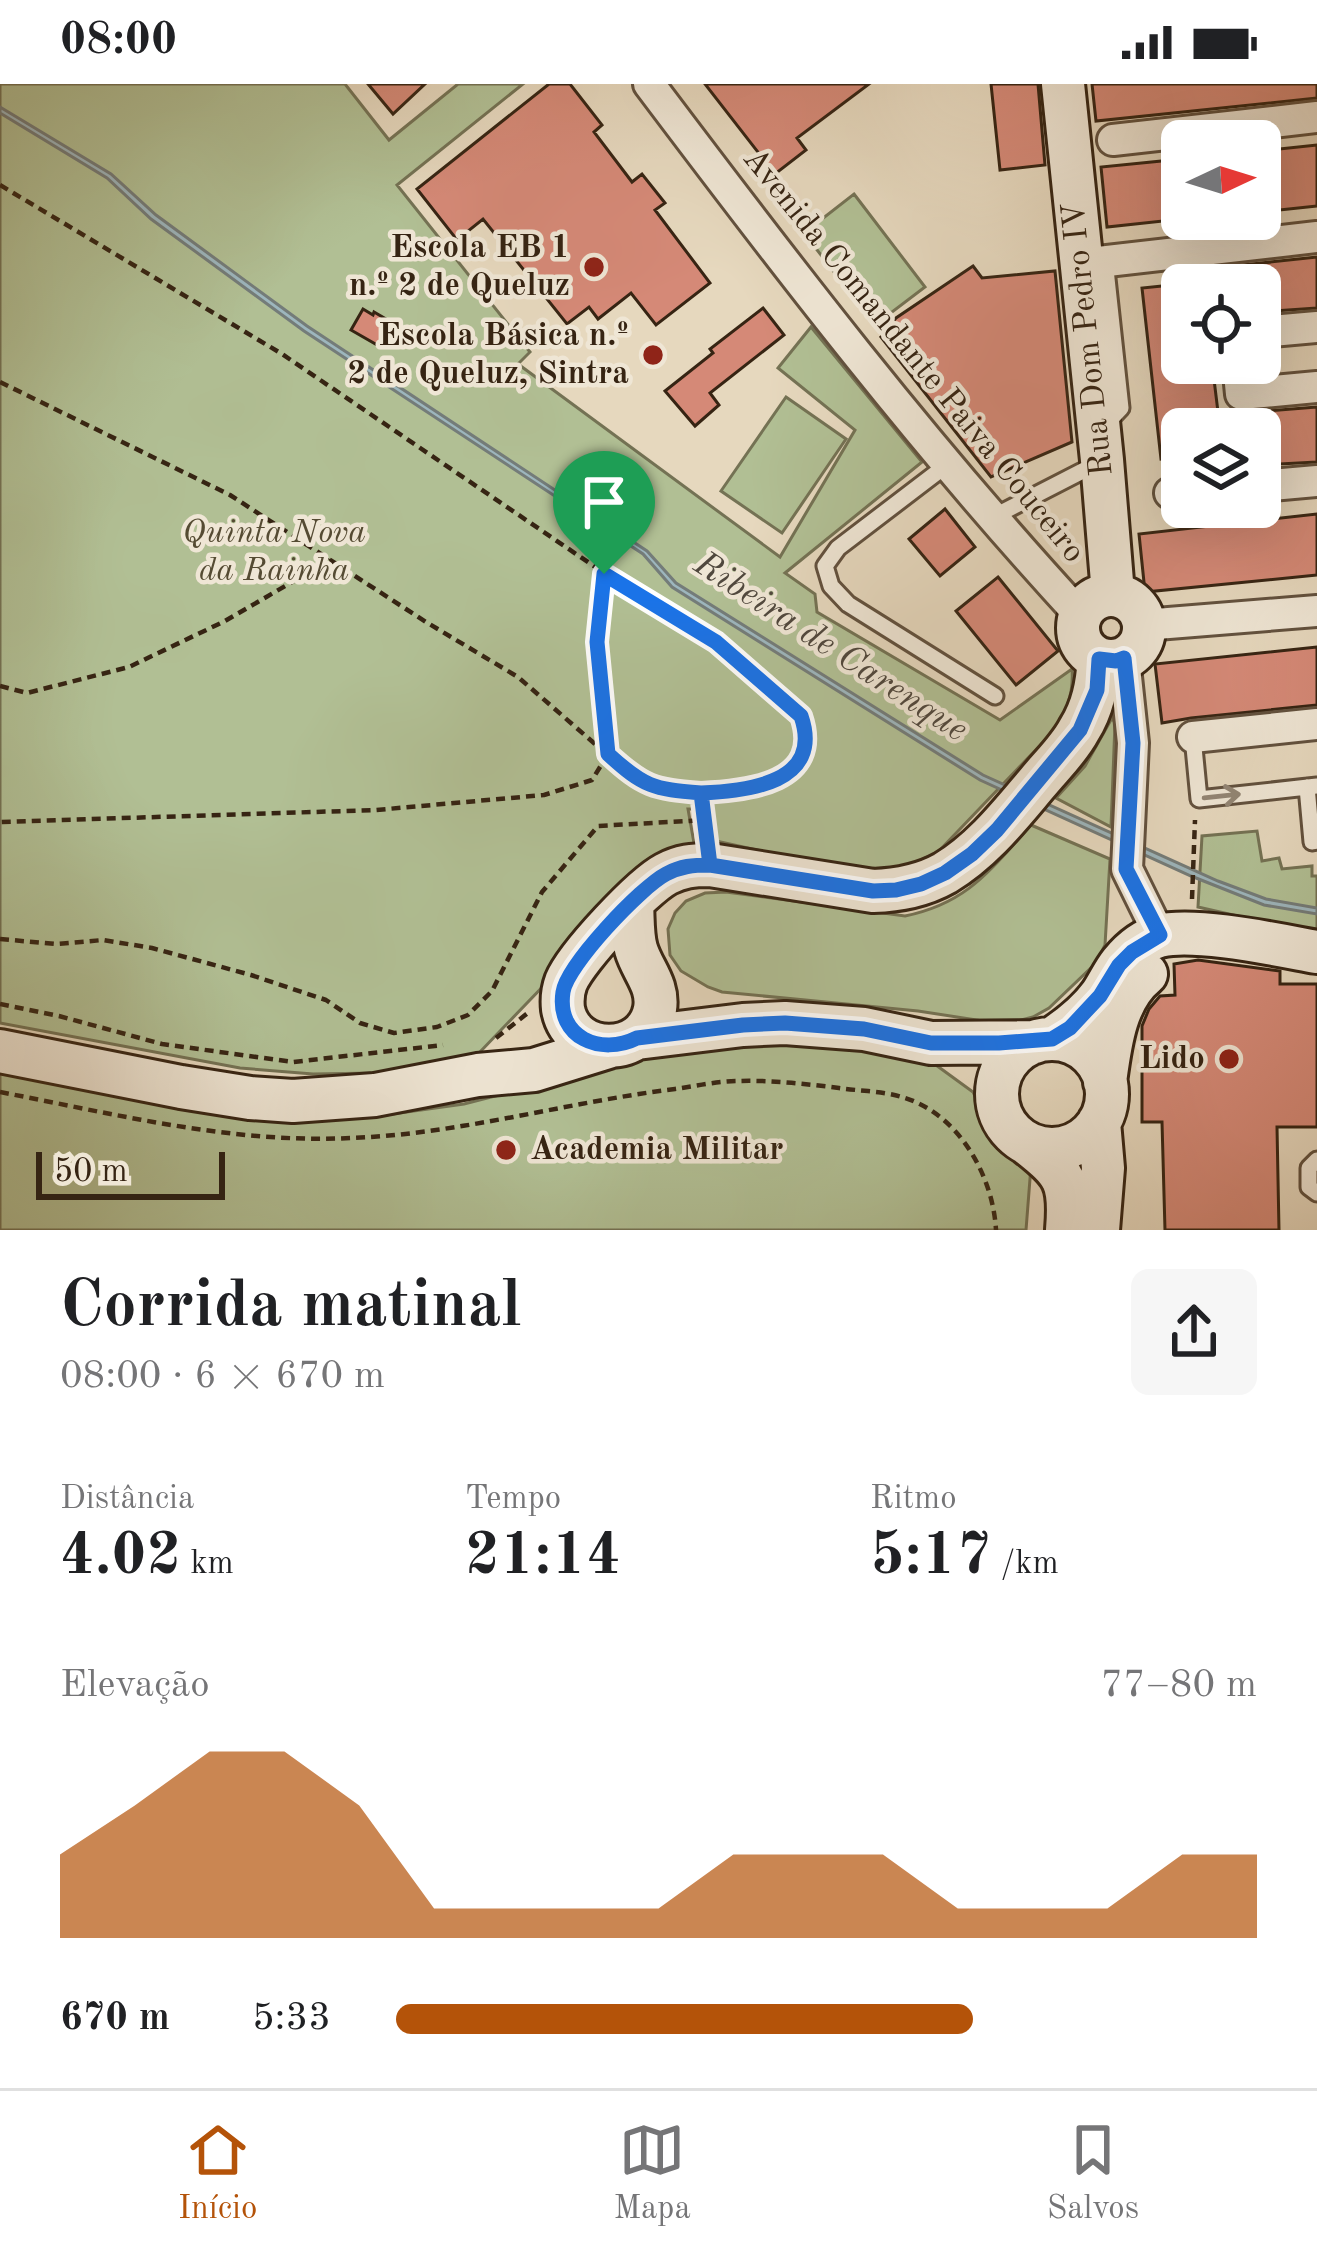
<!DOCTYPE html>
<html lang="pt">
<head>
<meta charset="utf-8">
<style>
  body { margin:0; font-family:"Old Standard TT",serif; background:#f6f6f6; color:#202124; height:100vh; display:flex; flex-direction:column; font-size:45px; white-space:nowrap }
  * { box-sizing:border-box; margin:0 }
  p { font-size:39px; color:#757577 }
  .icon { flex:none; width:66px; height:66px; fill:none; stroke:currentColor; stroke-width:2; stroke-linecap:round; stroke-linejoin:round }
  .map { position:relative; height:1146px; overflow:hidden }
  .panel { display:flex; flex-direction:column; background:#fff; flex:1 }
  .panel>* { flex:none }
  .needle { width:78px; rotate:86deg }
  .tools { position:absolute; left:1161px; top:36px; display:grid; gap:24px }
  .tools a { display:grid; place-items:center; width:120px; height:120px; border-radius:18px; background:#fff; box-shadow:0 12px 48px #0002; font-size:60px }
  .scale { position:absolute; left:36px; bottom:30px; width:189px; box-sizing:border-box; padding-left:12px; border:6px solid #362413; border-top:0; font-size:33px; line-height:42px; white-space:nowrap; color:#362413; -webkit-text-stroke:9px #efe6d5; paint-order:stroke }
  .pin { position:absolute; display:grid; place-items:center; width:102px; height:102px; color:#fff; margin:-123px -51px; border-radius:50% 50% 50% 0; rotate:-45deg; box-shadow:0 0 12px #0007 }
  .pin .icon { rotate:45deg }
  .round { display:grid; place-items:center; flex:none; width:126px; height:126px; border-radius:18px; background:#f6f6f6 }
  .overview { display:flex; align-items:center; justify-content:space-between; height:204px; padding:0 60px }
  h1 { font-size:66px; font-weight:700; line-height:90px }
  .metrics { display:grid; grid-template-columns:repeat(3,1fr); gap:18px; height:204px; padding:12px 60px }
  .metrics div { display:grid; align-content:center }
  .metrics b { font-size:60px; font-weight:700 }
  .metrics small { font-size:33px; font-weight:400 }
  .metrics p { font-size:33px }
  .chart { height:336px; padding:24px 60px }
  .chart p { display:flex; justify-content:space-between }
  .chart svg { width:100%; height:216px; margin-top:12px; fill:#b45309; opacity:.7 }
  ul { padding:0 60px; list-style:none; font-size:39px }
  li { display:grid; grid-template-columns:192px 144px 1fr; align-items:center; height:90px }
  li i { height:30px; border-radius:15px; background:#b45309 }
  .status { display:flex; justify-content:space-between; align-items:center; height:84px; padding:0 60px; background:#fff; direction:ltr }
  .status svg { height:33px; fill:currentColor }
  .tabs { display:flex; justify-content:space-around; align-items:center; height:168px; border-top:3px solid #e0e0e0; background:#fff; font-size:33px; color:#757577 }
  .tabs a { display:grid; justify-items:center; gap:6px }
  .tabs .current { color:#b45309 }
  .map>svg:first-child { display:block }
  .green { fill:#b1bf94; stroke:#747254; stroke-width:3 }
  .water { fill:#9db6bd; stroke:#747c79; stroke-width:3 }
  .building { fill:#d58977; stroke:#362413; stroke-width:3 }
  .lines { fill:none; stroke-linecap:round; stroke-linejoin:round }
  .lane-casing { stroke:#62513e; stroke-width:21 }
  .street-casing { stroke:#62513e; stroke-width:36 }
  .secondary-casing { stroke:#362413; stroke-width:48 }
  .path { stroke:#362413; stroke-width:4.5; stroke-dasharray:9 6; stroke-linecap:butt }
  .lane { stroke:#efe6d5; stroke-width:15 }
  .street { stroke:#efe6d5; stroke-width:30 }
  .secondary { stroke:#efe6d5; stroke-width:42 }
  .oneway { stroke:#928574 }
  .route-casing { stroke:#fff; stroke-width:24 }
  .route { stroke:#1a73e8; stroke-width:15 }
  .poi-dot { fill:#8f2418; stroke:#efe6d5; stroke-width:4.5 }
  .labels { text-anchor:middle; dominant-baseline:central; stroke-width:9; stroke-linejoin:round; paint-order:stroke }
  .poi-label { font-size:33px; font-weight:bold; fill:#362413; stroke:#efe6d5; text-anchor:end }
  .street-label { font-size:33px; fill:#362413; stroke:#efe6d5 }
  .park-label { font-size:33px; font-style:italic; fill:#554b33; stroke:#efe6d5 }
  .water-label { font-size:36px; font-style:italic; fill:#50483e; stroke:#efe6d5 }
</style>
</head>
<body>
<div class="status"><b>08:00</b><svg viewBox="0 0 49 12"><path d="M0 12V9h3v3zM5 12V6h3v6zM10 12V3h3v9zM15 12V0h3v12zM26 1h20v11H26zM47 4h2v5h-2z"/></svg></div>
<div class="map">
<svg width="1317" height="1146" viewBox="0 0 1317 1146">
  <rect width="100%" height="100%" fill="#e6d8be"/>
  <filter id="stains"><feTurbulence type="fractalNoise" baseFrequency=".00167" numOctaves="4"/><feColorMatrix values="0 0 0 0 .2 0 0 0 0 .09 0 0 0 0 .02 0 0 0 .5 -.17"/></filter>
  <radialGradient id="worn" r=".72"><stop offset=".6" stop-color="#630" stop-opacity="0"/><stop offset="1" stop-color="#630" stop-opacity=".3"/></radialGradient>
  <path class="green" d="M0 0H345L389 56 458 0H523L397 101 530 268 518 280 780 473 855 346 778 284 811 243 922 378 785 489 815 510 817 528 1000 636 1072 585C1074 611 1066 629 1051 650L937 769 907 782 864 787 816 779 716 757 709 725H688L694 759 629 794 551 894 479 969 438 983 376 989 313 990 240 984 0 939Z
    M854 110 925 203 875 241 804 149Z
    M786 313 846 355 782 449 721 407Z
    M1112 634 1115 639 1111 743 1056 714 1085 682Z
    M1031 741 1110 775 1105 861 1096 879 1049 924 1033 933 1013 938 996 939 918 927 722 908 708 903 681 887 670 871 668 845 675 829 686 817 705 809 726 808 905 832C968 819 990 786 1031 741Z
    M1257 747 1262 777 1279 774 1282 785 1312 782V792H1317V850L1198 823 1202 752Z
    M774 961 870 964 929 976 973 1008 994 1049 1031 1082 1026 1146H0V987L293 1038 385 1031 464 1020 619 980 693 965Z"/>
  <path class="water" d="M0 23 111 90 156 131 307 242 647 467 676 499 983 691 1218 797 1266 815 1317 824V830L1264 821 1191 792 980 696 672 503 643 470 304 247 151 135 107 94 0 29Z"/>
  <path class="building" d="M368 0H425L393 30Z
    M549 0H570L602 41 594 48 632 98 642 90 665 119 655 126 710 199 656 241 631 209 598 235 589 223 567 240 483 135 457 156 417 105Z
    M705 0H869L797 54 806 66 775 90Z
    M991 0H1038L1045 81 1000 86Z
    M1092 0H1317V14L1096 37Z
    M1317 61V122L1260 128V67Z
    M1182 75V135L1107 143 1101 83Z
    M1317 173V224L1260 228V201H1199L1197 186Z
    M973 182 982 194 1055 187 1072 358 991 393 881 253 892 245 889 242 896 234Z
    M1182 200V279H1212L1218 328 1231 326 1243 329 1317 323V378L1260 381V345H1182V373L1161 375 1142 204Z
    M763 224 784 251 710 309 719 321 695 342 665 307 713 269 710 265Z
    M363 225 373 231 374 228 396 241 379 262 351 246Z
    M945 425 975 463 940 492 909 455Z
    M1317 430V491L1145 508 1139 450Z
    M998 493 1058 567 1016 601 956 527Z
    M1317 563V621L1191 634 1162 639 1155 580Z
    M1198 876 1280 887V900H1317V1043H1277L1279 1146H1165L1162 1038H1142V942L1149 925 1160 912 1175 911 1174 880Z"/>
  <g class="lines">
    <defs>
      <path id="lane" d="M1105 341 1121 324 1105 176
        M948 380 838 464 825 482 831 502 848 520 995 612
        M993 433 1100 378
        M1193 653 1199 715 1317 702
        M1307 703 1312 758 1317 757
        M1317 1076 1309 1084V1103L1317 1109"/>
      <path id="street" d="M649 0C786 182 925 363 1080 531
        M1113 56 1317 33
        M1081 180 1317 153
        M1260 248 1317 243
        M1238 279 1241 310 1317 303
        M1260 402 1317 397
        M1170 409 1182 408
        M1144 541 1317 527
        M1124 574 1133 659 1127 785 1160 852
        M1193 653 1317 640"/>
      <path id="secondary" d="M1063 0 1102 376 1113 510
        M1078 544a33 33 0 1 1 66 0a33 33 0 1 1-66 0Z
        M632 820C633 835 632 851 636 865 642 886 659 901 655 925 646 974 572 974 563 925 562 916 563 906 566 898 577 872 642 803 666 790 681 782 693 781 710 781L873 807C899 806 922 802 945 789 983 766 1010 731 1038 698 1052 681 1069 665 1079 646 1093 624 1097 601 1099 575
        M637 954 743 941 785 939 864 945 931 959 1035 958
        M1052 955C1070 943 1088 929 1101 911 1108 901 1113 889 1121 879 1130 868 1144 856 1159 852 1195 843 1278 861 1317 868
        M997 1010a55 55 0 1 1 110 0a55 55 0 1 1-110 0Z
        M0 967 181 1003 250 1014 293 1017 375 1011 478 991 534 986 608 963
        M1105 998C1110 961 1115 915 1146 890
        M1028 1060C1065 1089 1071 1098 1067 1146
        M1098 1146 1103 1084 1099 1038"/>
    </defs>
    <use href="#lane" class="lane-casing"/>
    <use href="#street" class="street-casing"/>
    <use href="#secondary" class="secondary-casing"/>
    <path class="path" d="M0 101 282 270 604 489 597 558 608 670 592 696 544 711 376 726 0 738
      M0 298 230 411 426 538 518 593 633 693 657 705 701 709 740 708 772 699 795 682 804 667 807 649 801 632 716 558 605 490
      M0 602 27 609 129 583 225 537 330 476
      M701 709 706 751
      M1192 815 1195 736
      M0 855 56 860 103 856 152 864 251 891 326 916 360 939 394 949 437 943 468 931 492 907 542 808 598 742 705 736
      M0 920 59 932 162 960 293 978 443 961
      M496 954 529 928
      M0 1008C115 1030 233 1060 351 1054 461 1050 567 1018 675 1005 696 1002 718 997 739 997 771 996 807 1000 839 1004 859 1007 883 1007 902 1013 958 1029 993 1091 996 1146"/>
    <use href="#lane" class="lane"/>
    <use href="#street" class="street"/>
    <use href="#secondary" class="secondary"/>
  </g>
  <defs><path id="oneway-shaft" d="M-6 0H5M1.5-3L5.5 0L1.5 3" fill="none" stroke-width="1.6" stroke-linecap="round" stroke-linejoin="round" transform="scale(3)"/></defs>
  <use class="oneway" href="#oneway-shaft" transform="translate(1222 712) rotate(-6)"/>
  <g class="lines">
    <defs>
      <path id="route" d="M604 490 597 558 608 670C644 703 653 705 701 709L710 781C693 781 681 782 666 790 641 803 567 881 563 908 556 954 601 972 637 954L743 941 785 939 864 945 931 959H999L1052 955 1070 944 1100 912 1119 881 1132 868 1160 851 1126 785 1133 659 1124 574 1116 577 1099 575 1097 606 1080 646 997 746 972 770 945 789 921 800 896 806 873 807 710 781 701 709C748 707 824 699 801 632L716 558 604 490"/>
    </defs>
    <use href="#route" class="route-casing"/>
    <use href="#route" class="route"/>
  </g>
  <g class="poi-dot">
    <circle cx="594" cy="183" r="12"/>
    <circle cx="653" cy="271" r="12"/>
    <circle cx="1229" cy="975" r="12"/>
    <circle cx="506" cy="1066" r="12"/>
  </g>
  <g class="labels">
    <g class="poi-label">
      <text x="570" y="164">Escola EB 1<tspan x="570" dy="38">n.º 2 de Queluz</tspan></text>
      <text x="629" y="252">Escola Básica n.º<tspan x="629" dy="38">2 de Queluz, Sintra</tspan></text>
      <text x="1205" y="975">Lido</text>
      <text x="530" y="1066" text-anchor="start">Academia Militar</text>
    </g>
    <g class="street-label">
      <text transform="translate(1089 255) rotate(-96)">Rua Dom Pedro IV</text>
      <text transform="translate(913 272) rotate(51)">Avenida Comandante Paiva Couceiro</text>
    </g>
    <g class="park-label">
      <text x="274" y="449">Quinta Nova<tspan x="274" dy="38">da Rainha</tspan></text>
    </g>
    <g class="water-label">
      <text transform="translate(830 564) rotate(33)">Ribeira de Carenque</text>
    </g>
  </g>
  <rect width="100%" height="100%" filter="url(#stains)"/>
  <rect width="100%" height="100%" fill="url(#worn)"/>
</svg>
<div class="tools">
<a><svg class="needle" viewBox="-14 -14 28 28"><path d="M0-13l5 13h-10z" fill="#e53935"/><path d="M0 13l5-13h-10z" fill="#757577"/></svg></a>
<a><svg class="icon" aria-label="locate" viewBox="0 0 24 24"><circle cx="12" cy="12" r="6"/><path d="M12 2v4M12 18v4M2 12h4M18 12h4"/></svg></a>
<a><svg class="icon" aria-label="layers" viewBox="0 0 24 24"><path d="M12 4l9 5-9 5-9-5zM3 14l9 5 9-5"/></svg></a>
</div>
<div class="scale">50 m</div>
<div class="pin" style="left:604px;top:490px;background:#1e9e55"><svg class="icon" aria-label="arrive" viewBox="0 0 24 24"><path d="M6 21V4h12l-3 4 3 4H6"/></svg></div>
</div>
<section class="panel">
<div class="overview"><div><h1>Corrida matinal</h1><p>08:00 · 6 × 670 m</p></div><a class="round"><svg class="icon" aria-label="share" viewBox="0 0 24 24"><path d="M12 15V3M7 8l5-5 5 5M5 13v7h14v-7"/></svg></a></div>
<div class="metrics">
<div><p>Distância</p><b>4.02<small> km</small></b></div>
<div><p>Tempo</p><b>21:14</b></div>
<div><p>Ritmo</p><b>5:17<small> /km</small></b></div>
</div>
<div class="chart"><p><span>Elevação</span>77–80 m</p>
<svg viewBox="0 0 160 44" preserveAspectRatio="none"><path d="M0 44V27L10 17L20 6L30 6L40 17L50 38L60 38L70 38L80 38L90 27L100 27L110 27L120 38L130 38L140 38L150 27L160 27V44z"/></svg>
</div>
<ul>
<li><b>670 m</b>5:33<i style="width:67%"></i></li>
</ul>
</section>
<nav class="tabs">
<a class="current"><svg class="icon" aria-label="home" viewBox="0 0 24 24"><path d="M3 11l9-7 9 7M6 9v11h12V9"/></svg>Início</a>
<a><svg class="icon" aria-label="map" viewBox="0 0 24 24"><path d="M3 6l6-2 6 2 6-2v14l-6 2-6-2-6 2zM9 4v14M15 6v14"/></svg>Mapa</a>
<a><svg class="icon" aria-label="saved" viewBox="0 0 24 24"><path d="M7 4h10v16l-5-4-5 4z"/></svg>Salvos</a>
</nav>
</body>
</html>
